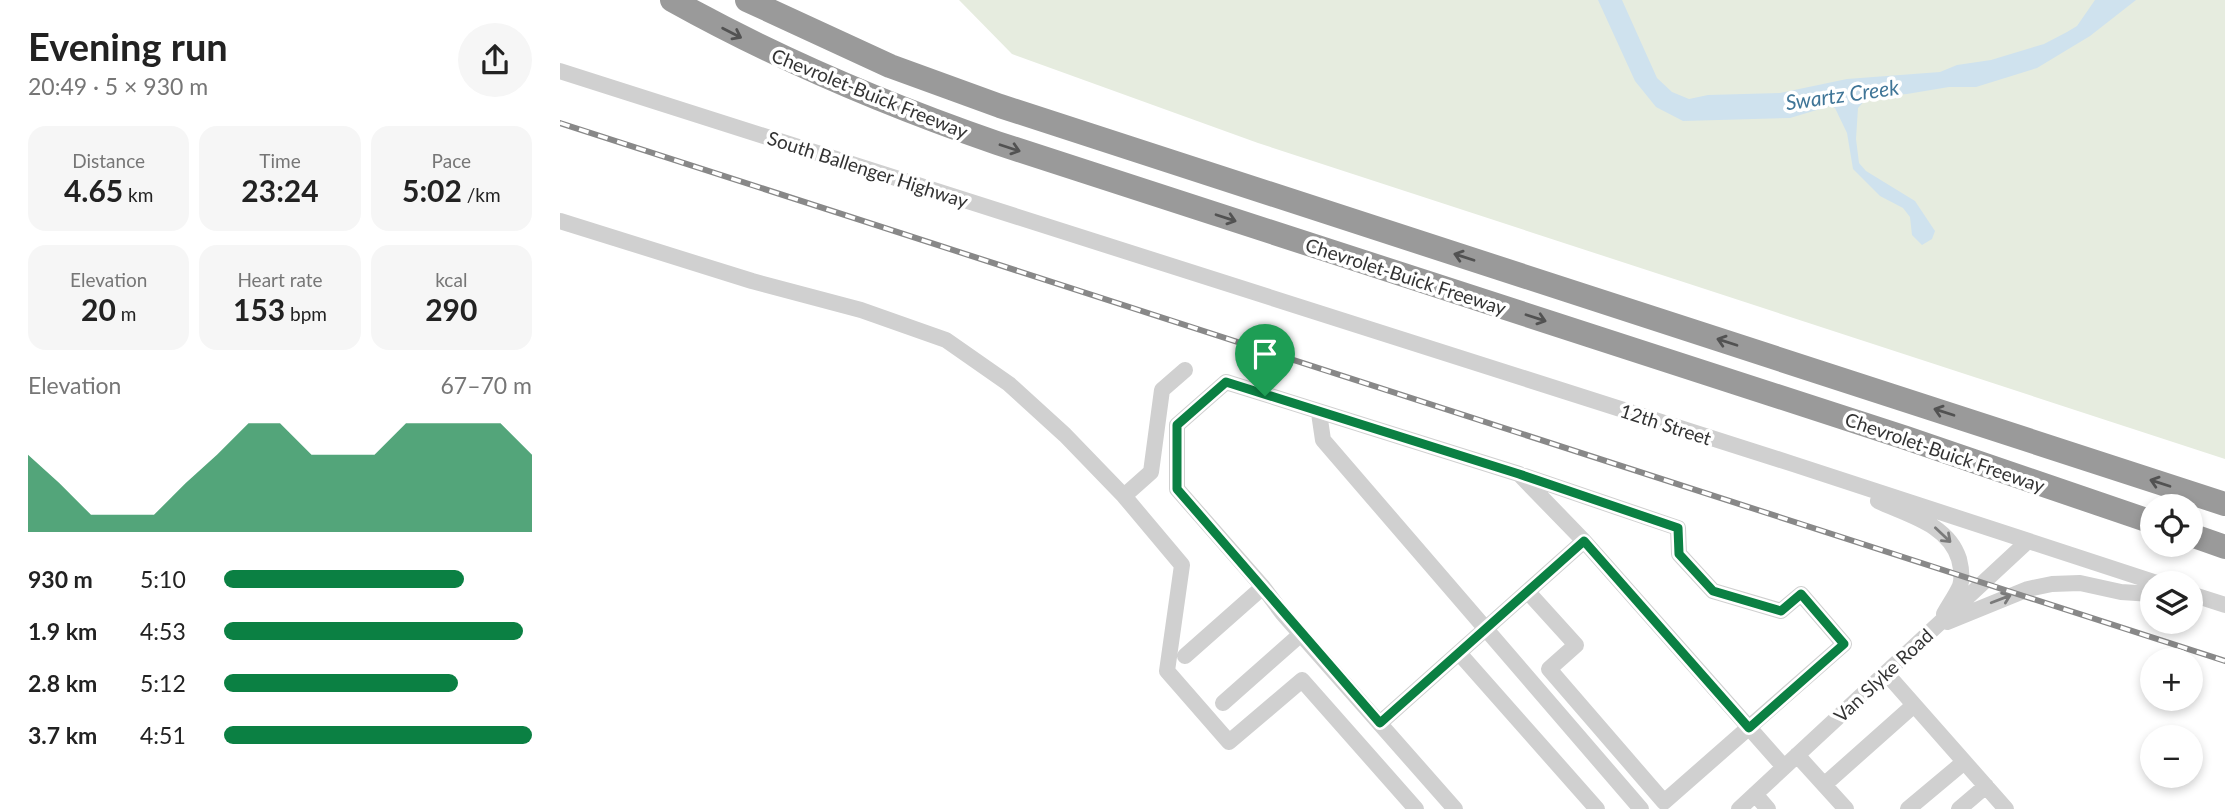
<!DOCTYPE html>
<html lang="en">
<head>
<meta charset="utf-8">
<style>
  body { margin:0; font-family:Lato,sans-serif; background:#f6f6f6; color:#222; height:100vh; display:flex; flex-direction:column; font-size:26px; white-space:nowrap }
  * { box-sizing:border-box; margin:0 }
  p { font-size:23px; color:#767676 }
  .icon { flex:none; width:38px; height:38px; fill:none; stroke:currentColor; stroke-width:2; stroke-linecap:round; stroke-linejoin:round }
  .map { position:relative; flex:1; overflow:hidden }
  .details { display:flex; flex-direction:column; background:#fff; width:560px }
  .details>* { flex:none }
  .tools { position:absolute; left:1580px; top:494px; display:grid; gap:14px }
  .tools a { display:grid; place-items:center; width:63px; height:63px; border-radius:50%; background:#fff; box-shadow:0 4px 10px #0003; font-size:35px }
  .pin { position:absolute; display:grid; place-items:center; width:60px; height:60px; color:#fff; margin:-72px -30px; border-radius:50% 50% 50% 0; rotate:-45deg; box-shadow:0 0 7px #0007 }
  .pin .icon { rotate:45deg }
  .round { display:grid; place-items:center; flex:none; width:74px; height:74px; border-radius:37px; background:#f6f6f6 }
  .headline { display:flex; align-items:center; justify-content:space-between; height:119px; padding:0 28px }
  h1 { font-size:38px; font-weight:700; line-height:52px }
  .figures { display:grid; grid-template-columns:repeat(3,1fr); gap:10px; height:119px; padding:7px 28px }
  .figures div { display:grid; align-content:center; border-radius:18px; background:#f6f6f6; text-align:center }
  .figures b { font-size:30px; font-weight:700 }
  .figures small { font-size:19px; font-weight:400 }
  .figures p { font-size:19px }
  .chart { height:196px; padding:14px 28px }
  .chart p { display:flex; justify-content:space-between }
  .chart svg { width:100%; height:126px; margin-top:7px; fill:#0b8043; opacity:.7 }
  ul { padding:0 28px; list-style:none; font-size:23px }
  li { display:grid; grid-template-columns:112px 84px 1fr; align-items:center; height:52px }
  li i { height:18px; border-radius:9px; background:#0b8043 }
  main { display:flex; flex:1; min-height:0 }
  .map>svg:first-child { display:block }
  .green { fill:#e6ecdf }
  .water { fill:#cfe2ee }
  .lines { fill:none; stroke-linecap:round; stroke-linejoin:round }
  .minor { stroke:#d0d0d0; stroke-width:16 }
  .highway { stroke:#9a9a9a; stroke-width:24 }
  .rail-casing { stroke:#888; stroke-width:6 }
  .rail { stroke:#fff; stroke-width:3.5; stroke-dasharray:10; stroke-linecap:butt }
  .oneway { stroke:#525252 }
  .oneway2 { stroke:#7a7a7a }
  .route-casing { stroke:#fff; stroke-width:14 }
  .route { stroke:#0b8043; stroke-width:9 }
  .labels { text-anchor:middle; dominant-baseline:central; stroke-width:7; stroke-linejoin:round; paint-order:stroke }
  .street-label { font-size:19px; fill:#333; stroke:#fff }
  .water-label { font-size:21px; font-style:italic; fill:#3f7597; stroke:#fff }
</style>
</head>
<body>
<main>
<section class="details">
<div class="headline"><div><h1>Evening run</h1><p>20:49 · 5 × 930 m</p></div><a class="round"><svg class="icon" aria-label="share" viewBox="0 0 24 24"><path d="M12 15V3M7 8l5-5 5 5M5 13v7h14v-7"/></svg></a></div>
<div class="figures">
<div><p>Distance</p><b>4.65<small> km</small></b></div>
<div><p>Time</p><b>23:24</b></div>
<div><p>Pace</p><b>5:02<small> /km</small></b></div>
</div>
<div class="figures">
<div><p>Elevation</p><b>20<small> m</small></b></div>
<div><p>Heart rate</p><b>153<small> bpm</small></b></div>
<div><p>kcal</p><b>290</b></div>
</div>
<div class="chart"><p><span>Elevation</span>67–70 m</p>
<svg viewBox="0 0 160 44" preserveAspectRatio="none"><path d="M0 44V17L10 27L20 38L30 38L40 38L50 27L60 17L70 6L80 6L90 17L100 17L110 17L120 6L130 6L140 6L150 6L160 17V44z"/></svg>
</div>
<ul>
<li><b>930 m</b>5:10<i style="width:78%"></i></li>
<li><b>1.9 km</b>4:53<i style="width:97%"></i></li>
<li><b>2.8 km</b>5:12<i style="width:76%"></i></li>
<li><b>3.7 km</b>4:51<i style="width:100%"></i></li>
</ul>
</section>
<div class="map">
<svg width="1665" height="809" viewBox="0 0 1665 809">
  <rect width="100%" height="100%" fill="#fff"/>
  <path class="green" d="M399 0H1665V459L698 143 452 54Z"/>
  <path class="water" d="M1038 0H1062L1097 78 1112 92 1129 99 1148 95 1220 93 1287 79 1380 72 1397 65 1431 60 1484 44 1507 32 1517 26 1535 0H1576L1530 36 1477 68 1416 87H1389L1347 94 1308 97 1298 108 1296 139 1299 163 1306 171 1355 201 1375 231 1372 239 1362 245 1352 235 1350 217 1343 208 1320 196 1293 169 1287 133 1275 108 1270 106 1230 118 1123 121 1096 107 1075 81Z"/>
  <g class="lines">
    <path class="minor" d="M0 71 1233 464 1597 583
      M0 221 192 281 301 310 386 340 449 384 505 435 564 496 622 565 607 671 669 742 742 680 856 809
      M759 413 763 440 1081 809
      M965 476 1118 528 1119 554 1153 591 1221 611 1241 594 1284 644 1104 802 989 669 1016 645 968 592
      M564 496 591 472 602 390 625 370
      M1318 501C1348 515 1388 524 1399 559 1401 567 1403 577 1400 586 1396 595 1389 605 1384 614
      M703 587 723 614 895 809
      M1631 594 1665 605
      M1387 622 1468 589 1492 584 1520 583 1561 592 1592 594
      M899 653 1037 809
      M625 656 703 587 617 489V425L666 382 959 474 1024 541 1224 767
      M1326 673 1446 809
      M663 703 741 634
      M820 723 1024 541
      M1237 755 1286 809
      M1264 785 1354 705
      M1195 794 1208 809
      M1179 809 1468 541
      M1348 809 1404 762
      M1399 809 1426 786"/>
    <path class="highway" d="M112 0C216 58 324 104 437 143L1346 438 1592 522
      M187 0 330 66 440 106 1665 504
      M1631 535 1665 547"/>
    <defs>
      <path id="rail" d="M0 123 1665 661"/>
    </defs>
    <use href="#rail" class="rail-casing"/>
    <use href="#rail" class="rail"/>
  </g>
  <defs><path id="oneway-shaft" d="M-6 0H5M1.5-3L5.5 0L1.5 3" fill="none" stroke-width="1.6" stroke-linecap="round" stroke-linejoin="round" transform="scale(1.75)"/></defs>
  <g class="oneway">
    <use href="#oneway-shaft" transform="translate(172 33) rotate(27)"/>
    <use href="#oneway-shaft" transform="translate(450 148) rotate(18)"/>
    <use href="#oneway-shaft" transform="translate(666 218) rotate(18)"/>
    <use href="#oneway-shaft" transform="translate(904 257) rotate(-162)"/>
    <use href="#oneway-shaft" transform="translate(976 318) rotate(18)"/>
    <use href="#oneway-shaft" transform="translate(1167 342) rotate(-162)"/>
    <use href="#oneway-shaft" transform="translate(1384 412) rotate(-162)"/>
    <use href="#oneway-shaft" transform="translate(1600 483) rotate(-162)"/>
  </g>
  <g class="oneway2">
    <use href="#oneway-shaft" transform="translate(1383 535) rotate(43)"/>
    <use href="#oneway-shaft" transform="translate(1441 599) rotate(-21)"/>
  </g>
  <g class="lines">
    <defs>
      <path id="route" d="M666 382 959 474 1118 528 1119 554 1153 591 1221 611 1241 594 1284 644 1189 728 1024 541 820 723 617 489V425Z"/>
    </defs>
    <use href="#route" class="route-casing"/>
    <use href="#route" class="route"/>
  </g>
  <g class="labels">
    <g class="street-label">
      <text transform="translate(310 93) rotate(22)">Chevrolet-Buick Freeway</text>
      <text transform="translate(308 169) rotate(18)">South Ballenger Highway</text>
      <text transform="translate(846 276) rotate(18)">Chevrolet-Buick Freeway</text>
      <text transform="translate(1106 424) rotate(18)">12th Street</text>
      <text transform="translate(1385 452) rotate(19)">Chevrolet-Buick Freeway</text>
      <text transform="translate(1323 675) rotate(-43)">Van Slyke Road</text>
    </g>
    <g class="water-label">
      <text transform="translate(1282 94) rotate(-8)">Swartz Creek</text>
    </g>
  </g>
</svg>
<div class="tools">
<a><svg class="icon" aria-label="locate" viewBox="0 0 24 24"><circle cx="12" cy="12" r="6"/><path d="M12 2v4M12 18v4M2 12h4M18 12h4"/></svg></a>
<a><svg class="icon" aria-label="layers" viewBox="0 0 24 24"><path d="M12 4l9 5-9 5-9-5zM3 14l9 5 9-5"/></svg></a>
<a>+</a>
<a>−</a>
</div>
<div class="pin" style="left:705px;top:396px;background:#1e9e55"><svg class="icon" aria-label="arrive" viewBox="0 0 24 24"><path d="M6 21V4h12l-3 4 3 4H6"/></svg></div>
</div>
</main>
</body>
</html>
